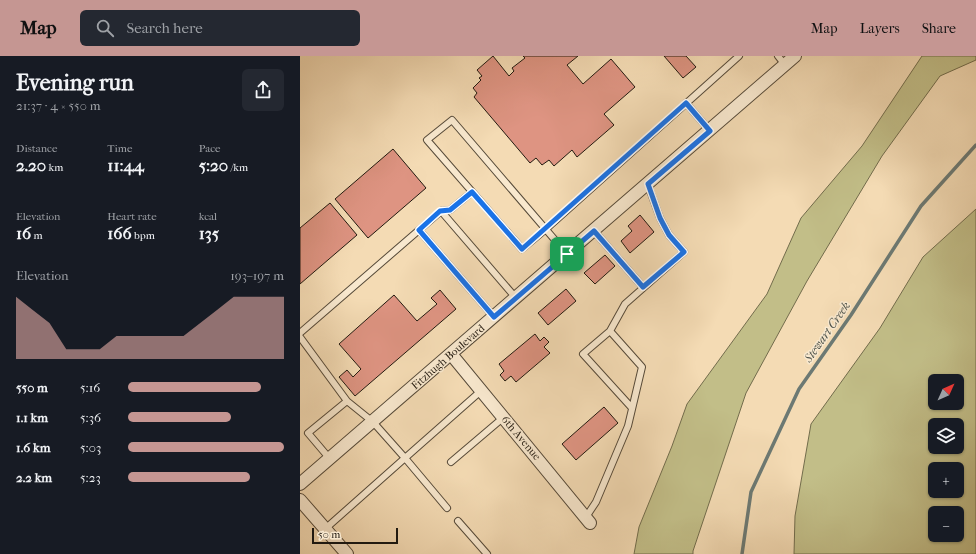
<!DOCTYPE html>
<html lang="en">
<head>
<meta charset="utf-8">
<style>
  body { margin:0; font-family:"IM FELL French Canon",serif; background:#242831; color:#f1f3f6; height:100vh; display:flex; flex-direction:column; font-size:15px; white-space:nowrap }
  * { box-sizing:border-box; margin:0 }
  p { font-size:13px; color:#9ea1a6 }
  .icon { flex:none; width:22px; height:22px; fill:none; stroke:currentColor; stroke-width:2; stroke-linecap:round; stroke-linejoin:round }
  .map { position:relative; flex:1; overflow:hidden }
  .side { display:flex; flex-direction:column; background:#171b24; width:300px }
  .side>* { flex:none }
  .needle { width:26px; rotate:45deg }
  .fabs { position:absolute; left:628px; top:318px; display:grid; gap:8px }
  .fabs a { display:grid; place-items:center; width:36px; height:36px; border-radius:6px; background:#171b24; box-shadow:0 1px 3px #0004; font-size:20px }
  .scale { position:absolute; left:12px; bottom:10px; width:86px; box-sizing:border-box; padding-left:4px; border:2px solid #221a10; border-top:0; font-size:11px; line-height:14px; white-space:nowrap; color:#221a10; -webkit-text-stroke:3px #f8e8ce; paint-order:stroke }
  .pin { position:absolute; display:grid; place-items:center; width:34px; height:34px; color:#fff; margin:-17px; border-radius:8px; box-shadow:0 2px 6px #0006 }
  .round { display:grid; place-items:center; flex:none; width:42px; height:42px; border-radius:6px; background:#242831 }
  .summary { display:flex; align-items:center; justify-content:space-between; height:68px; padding:0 16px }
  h1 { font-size:22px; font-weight:800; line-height:30px }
  .stats { display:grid; grid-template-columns:repeat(3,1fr); gap:6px; height:68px; padding:4px 16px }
  .stats div { display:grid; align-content:center }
  .stats b { font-size:17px; font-weight:800 }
  .stats small { font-size:11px; font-weight:400 }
  .stats p { font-size:11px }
  .chart { height:112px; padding:8px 16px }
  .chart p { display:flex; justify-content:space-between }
  .chart svg { width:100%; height:72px; margin-top:4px; fill:#c59692; opacity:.7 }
  ul { padding:0 16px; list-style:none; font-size:13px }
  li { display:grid; grid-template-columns:64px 48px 1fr; align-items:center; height:30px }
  li i { height:10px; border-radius:5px; background:#c59692 }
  header { display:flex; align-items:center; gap:24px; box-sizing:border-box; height:56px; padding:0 20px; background:#c59692; color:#111 }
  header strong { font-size:19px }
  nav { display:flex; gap:22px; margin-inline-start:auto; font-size:14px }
  .search { width:280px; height:36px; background:#242831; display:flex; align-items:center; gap:10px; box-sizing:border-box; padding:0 14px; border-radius:6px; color:#9ea1a6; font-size:15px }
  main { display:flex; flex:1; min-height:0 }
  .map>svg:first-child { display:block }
  .green { fill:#c2be88; stroke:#726c4c; fill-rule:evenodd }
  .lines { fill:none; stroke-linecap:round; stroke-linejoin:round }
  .stream { stroke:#6c7973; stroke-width:3.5 }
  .building { fill:#de9482; stroke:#221a10 }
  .service-casing { stroke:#564a39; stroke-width:8 }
  .minor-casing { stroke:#564a39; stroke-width:14 }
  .service { stroke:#f8e8ce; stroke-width:6 }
  .minor { stroke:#f8e8ce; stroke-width:12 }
  .route-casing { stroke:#fff; stroke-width:8 }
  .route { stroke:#1a73e8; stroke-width:5 }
  .labels { text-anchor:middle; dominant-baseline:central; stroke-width:3; stroke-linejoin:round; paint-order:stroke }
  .street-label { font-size:11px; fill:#221a10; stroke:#f8e8ce }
  .water-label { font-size:12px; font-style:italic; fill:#4d524a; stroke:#f8e8ce }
</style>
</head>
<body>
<header>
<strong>Map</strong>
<div class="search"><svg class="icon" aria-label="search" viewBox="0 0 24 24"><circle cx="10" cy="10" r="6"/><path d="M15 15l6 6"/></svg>Search here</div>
<nav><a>Map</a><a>Layers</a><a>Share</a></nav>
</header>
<main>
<section class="side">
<div class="summary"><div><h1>Evening run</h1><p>21:37 · 4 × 550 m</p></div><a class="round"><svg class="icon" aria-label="share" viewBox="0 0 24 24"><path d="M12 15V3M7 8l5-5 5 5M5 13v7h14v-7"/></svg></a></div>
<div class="stats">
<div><p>Distance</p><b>2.20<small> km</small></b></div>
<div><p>Time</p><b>11:44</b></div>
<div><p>Pace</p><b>5:20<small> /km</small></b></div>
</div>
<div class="stats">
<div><p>Elevation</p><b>16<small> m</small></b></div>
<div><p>Heart rate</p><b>166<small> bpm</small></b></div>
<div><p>kcal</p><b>135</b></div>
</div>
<div class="chart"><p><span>Elevation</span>193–197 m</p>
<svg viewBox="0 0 160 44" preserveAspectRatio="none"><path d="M0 44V6L10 14L20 22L30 38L40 38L50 38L60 30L70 30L80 30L90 30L100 30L110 22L120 14L130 6L140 6L150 6L160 6V44z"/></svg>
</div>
<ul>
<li><b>550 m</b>5:16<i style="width:85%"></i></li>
<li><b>1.1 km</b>5:36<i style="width:66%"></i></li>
<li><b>1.6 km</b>5:03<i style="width:100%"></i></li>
<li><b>2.2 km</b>5:23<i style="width:78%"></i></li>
</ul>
</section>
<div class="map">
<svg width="676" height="498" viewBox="0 0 676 498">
  <rect width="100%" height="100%" fill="#f4dbb4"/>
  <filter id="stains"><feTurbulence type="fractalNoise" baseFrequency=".005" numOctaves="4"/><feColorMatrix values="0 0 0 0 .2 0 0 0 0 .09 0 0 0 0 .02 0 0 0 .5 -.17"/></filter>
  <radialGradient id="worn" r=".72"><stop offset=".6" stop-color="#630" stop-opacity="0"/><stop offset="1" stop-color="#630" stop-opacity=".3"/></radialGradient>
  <path class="green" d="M622 0H676V4L640 20 582 100 507 225 446 337 393 495V498H334L339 471 372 390 387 348 467 238 501 162 562 90Z
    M676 153V498H494L495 460 511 368 580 272 623 201ZM635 325H657V347H635ZM635 369H657V391H635ZM635 413H657V435H635ZM635 457H657V479H635Z"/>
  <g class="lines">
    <path class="stream" d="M442 498 451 436 499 333 551 259 621 150 676 89"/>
  </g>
  <path class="building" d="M193 0 209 20 214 15 212 12 225 2 223 0H278L267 9 283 28 311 3 335 31 304 58 314 69 277 101 272 94 254 110 249 104 242 109 236 102 230 107 174 41 177 37 173 32 181 24 179 22 182 20 177 14Z
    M364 0H386L396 11 383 22Z
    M93 93 126 132 68 182 35 143Z
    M30 147 57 179 0 228V172Z
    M340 159 354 176 330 197 321 185 332 175 328 170Z
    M305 199 315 210 295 228 284 217Z
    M266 233 276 245 248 269 238 257Z
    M140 234 156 253 55 340 39 321 47 314 53 321 61 313 39 288 94 239 117 265 137 248 131 242Z
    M235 278 240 285 244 281 249 286 244 291 250 297 216 326 211 320 205 325 200 319 204 315 199 308Z
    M304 351 318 367 276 404 262 388Z"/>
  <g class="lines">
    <defs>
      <path id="service" d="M478 0 485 9
        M386 47 410 75
        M141 155 216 242
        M119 174 194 261
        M294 175 343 231
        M267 198 152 64 127 84 222 193 246 173 439 0
        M310 275 283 298 332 352
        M0 277 141 155 150 154 172 136
        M0 281 47 345
        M30 403 8 377 47 345 73 366 105 402 182 334
        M151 406 204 361
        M286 461 296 446 328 370 342 311 310 275 325 248 384 196 369 179 360 162 348 129
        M158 465 187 498
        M25 473 105 402 147 452"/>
      <path id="minor" d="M151 298 290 467
        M0 428 495 0
        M0 444 47 498"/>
    </defs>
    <use href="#service" class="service-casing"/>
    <use href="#minor" class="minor-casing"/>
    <use href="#service" class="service"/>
    <use href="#minor" class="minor"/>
  </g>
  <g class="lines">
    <defs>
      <path id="route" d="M386 47 410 75 348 128 360 162 369 179 384 196 343 231 294 175 194 261 119 174 140 155 150 154 172 136 222 193Z"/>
    </defs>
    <use href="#route" class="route-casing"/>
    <use href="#route" class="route"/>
  </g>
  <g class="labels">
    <g class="street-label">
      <text transform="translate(148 301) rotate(-41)">Fitzhugh Boulevard</text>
      <text transform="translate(221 382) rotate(50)">6th Avenue</text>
    </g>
    <g class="water-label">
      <text transform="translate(527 276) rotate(-55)">Stewart Creek</text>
    </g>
  </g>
  <rect width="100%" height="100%" filter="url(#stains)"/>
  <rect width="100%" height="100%" fill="url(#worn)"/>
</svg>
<div class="fabs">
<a><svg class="needle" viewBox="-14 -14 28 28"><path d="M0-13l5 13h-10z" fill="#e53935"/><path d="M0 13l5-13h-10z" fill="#9ea1a6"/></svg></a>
<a><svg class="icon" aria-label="layers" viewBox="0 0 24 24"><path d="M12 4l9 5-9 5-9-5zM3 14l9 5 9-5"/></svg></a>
<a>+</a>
<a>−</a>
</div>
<div class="scale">50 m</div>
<div class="pin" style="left:267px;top:198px;background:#1e9e55"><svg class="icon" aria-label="arrive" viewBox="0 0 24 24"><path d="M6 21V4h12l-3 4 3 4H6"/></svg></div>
</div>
</main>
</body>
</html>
